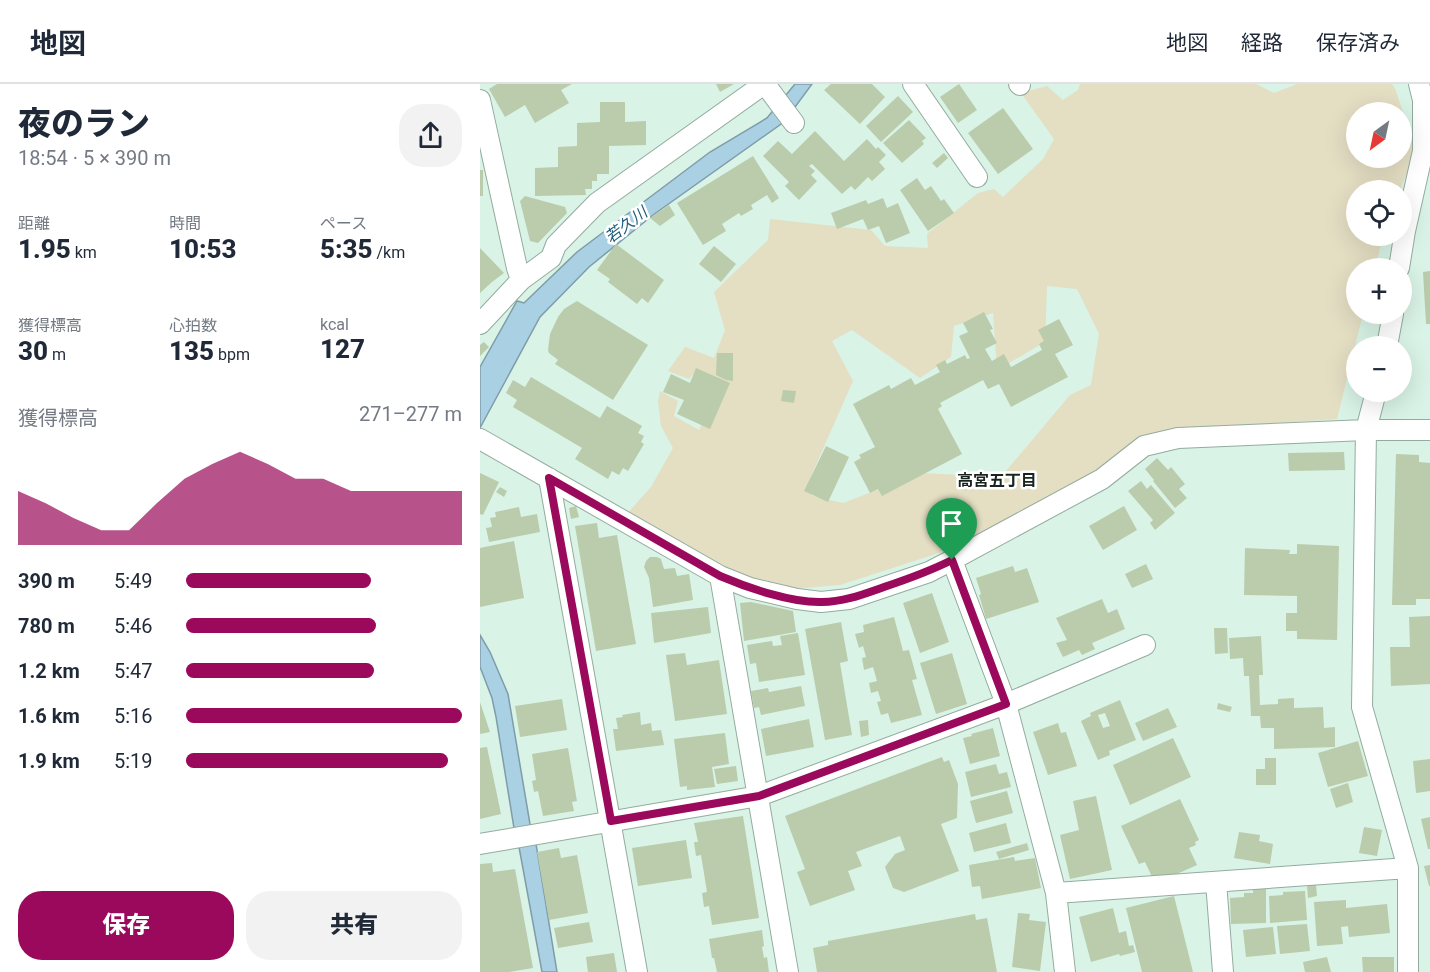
<!DOCTYPE html>
<html lang="ja">
<head>
<meta charset="utf-8">
<style>
  body { margin:0; font-family:Roboto,"Noto Sans JP",sans-serif; background:#f2f2f3; color:#1f2937; height:100vh; display:flex; flex-direction:column; font-size:22px; white-space:nowrap }
  * { box-sizing:border-box; margin:0 }
  p { font-size:20px; color:#747a83 }
  .icon { flex:none; width:33px; height:33px; fill:none; stroke:currentColor; stroke-width:2; stroke-linecap:round; stroke-linejoin:round }
  .map { position:relative; flex:1; overflow:hidden }
  .sheet { display:flex; flex-direction:column; background:#fff; width:480px }
  .sheet>* { flex:none }
  .needle { width:39px; rotate:213deg }
  .fabs { position:absolute; left:866px; top:18px; display:grid; gap:12px }
  .fabs a { display:grid; place-items:center; width:66px; height:66px; border-radius:50%; background:#fff; box-shadow:0 6px 24px #0002; font-size:30px }
  .pin { position:absolute; display:grid; place-items:center; width:51px; height:51px; color:#fff; margin:-62px -26px; border-radius:50% 50% 50% 0; rotate:-45deg; box-shadow:0 0 6px #0007 }
  .pin .icon { rotate:45deg }
  .round { display:grid; place-items:center; flex:none; width:63px; height:63px; border-radius:24px; background:#f2f2f3 }
  .summary { display:flex; align-items:center; justify-content:space-between; height:102px; padding:0 18px }
  h1 { font-size:33px; font-weight:800; line-height:45px }
  .metrics { display:grid; grid-template-columns:repeat(3,1fr); gap:9px; height:102px; padding:6px 18px }
  .metrics div { display:grid; align-content:center }
  .metrics b { font-size:26px; font-weight:800 }
  .metrics small { font-size:16px; font-weight:400 }
  .metrics p { font-size:16px }
  .chart { height:168px; padding:12px 18px }
  .chart p { display:flex; justify-content:space-between }
  .chart svg { width:100%; height:108px; margin-top:6px; fill:#9a095b; opacity:.7 }
  .primary-button { display:flex; gap:12px; margin-top:auto; padding:12px 18px }
  .primary-button a { flex:1; height:69px; border-radius:24px; background:#9a095b; color:#fff; font-size:24px; font-weight:800; line-height:69px; text-align:center }
  .primary-button a+a { background:#f2f2f3; color:#1f2937 }
  ul { padding:0 18px; list-style:none; font-size:20px }
  li { display:grid; grid-template-columns:96px 72px 1fr; align-items:center; height:45px }
  li i { height:15px; border-radius:8px; background:#9a095b }
  header { display:flex; align-items:center; gap:36px; box-sizing:border-box; height:84px; padding:0 30px; background:#fff; border-bottom:2px solid #e0e1e3 }
  header strong { font-size:28px }
  nav { display:flex; gap:33px; margin-inline-start:auto; font-size:21px }
  main { display:flex; flex:1; min-height:0 }
  .map>svg:first-child { display:block }
  .green { fill:#e4dec3; fill-rule:evenodd }
  .water { fill:#aad0e4; stroke:#7f9ca9; stroke-width:1.5 }
  .building { fill:#baccab; fill-rule:evenodd }
  .lines { fill:none; stroke-linecap:round; stroke-linejoin:round }
  .street-casing { stroke:#93ac9f; stroke-width:22 }
  .street { stroke:#fff; stroke-width:20 }
  .route-casing { stroke:#fff; stroke-width:12 }
  .route { stroke:#9a095b; stroke-width:8 }
  .labels { text-anchor:middle; dominant-baseline:central; stroke-width:5; stroke-linejoin:round; paint-order:stroke }
  .water-label { font-size:16px; font-style:italic; fill:#1c5d7a; stroke:#fff }
  .neighbourhood-label { font-size:16px; font-weight:bold; fill:#1a241f; stroke:#fff }
</style>
</head>
<body>
<header>
<strong>地図</strong>
<nav><a>地図</a><a>経路</a><a>保存済み</a></nav>
</header>
<main>
<section class="sheet">
<div class="summary"><div><h1>夜のラン</h1><p>18:54 · 5 × 390 m</p></div><a class="round"><svg class="icon" aria-label="share" viewBox="0 0 24 24"><path d="M12 15V3M7 8l5-5 5 5M5 13v7h14v-7"/></svg></a></div>
<div class="metrics">
<div><p>距離</p><b>1.95<small> km</small></b></div>
<div><p>時間</p><b>10:53</b></div>
<div><p>ペース</p><b>5:35<small> /km</small></b></div>
</div>
<div class="metrics">
<div><p>獲得標高</p><b>30<small> m</small></b></div>
<div><p>心拍数</p><b>135<small> bpm</small></b></div>
<div><p>kcal</p><b>127</b></div>
</div>
<div class="chart"><p><span>獲得標高</span>271–277 m</p>
<svg viewBox="0 0 160 44" preserveAspectRatio="none"><path d="M0 44V22L10 27L20 33L30 38L40 38L50 27L60 17L70 11L80 6L90 11L100 17L110 17L120 22L130 22L140 22L150 22L160 22V44z"/></svg>
</div>
<ul>
<li><b>390 m</b>5:49<i style="width:67%"></i></li>
<li><b>780 m</b>5:46<i style="width:69%"></i></li>
<li><b>1.2 km</b>5:47<i style="width:68%"></i></li>
<li><b>1.6 km</b>5:16<i style="width:100%"></i></li>
<li><b>1.9 km</b>5:19<i style="width:95%"></i></li>
</ul>
<div class="primary-button"><a>保存</a><a>共有</a></div>
</section>
<div class="map">
<svg width="950" height="888" viewBox="0 0 950 888">
  <rect width="100%" height="100%" fill="#d9f3e6"/>
  <path class="green" d="M600 0H776L794 9 817 0H912L915 4 936 68 920 106H876V152H903L895 184H876V230H883L857 335 696 346 618 390 462 468 360 501 312 505 244 487 146 431 171 403 193 364 181 342 178 318 180 307 198 317 194 332 219 346 241 298 216 287 209 295 188 287 205 263 234 274 245 246 234 208 288 156 290 135 391 146 405 162 448 164 447 150 498 109 514 105 523 113 563 75 574 55 541 9 567 2 583 16 598 6ZM876 28H921V74H876ZM567 202 597 205 619 250 611 301 590 311 521 393 442 389 363 419 332 412 331 392 373 297 352 257 372 246 440 294 471 273 474 242 513 229 517 286 565 258Z"/>
  <path class="water" d="M315 0H332L304 38 173 131 109 183 60 233 0 344V283L37 217 44 219 97 168 230 68 287 34Z
    M0 551 10 568 28 610 50 740 56 760 77 888H62L39 763 34 744 16 633 12 614 0 583Z"/>
  <path class="building" d="M17 0H92L81 6 89 19 55 39 45 21 25 33 9 5Z
    M236 0H254L240 8Z
    M351 0H392L405 13 380 40 344 6Z
    M479 0 497 26 478 39 460 13Z
    M418 12 433 28 401 58 386 42Z
    M120 18H145V38L166 37V61L129 62V90H117V97H112V105H105L106 111 55 112V84L78 83V63L97 62V39L120 38Z
    M523 24 553 65 518 90 488 49Z
    M429 36 446 54 442 57 444 60 422 79 403 59Z
    M335 47 364 77 387 55 396 65 398 63 406 71 399 78 405 85 392 97 388 93 375 106 371 102 362 110 332 80 329 82 335 87 331 91 337 97 319 116 305 102 309 98 283 72 298 57 312 70Z
    M464 69 468 74 457 84 452 79Z
    M273 72 299 114 292 119 287 111 271 121 273 125 261 132 259 129 242 140 246 147 223 161 197 119Z
    M0 86H3V112H0Z
    M437 94 445 106 451 102 461 117 464 115 474 129 448 147 420 106Z
    M45 112 85 123 87 129 58 159 50 157 40 117Z
    M403 114 407 124 418 119 430 149 406 159 399 142 388 146 383 135 357 145 351 129 386 116 388 120Z
    M189 121 195 131 180 142 170 134Z
    M136 160 184 196 168 219 162 214 157 220 128 198 130 195 117 186Z
    M234 162 256 180 241 198 219 180Z
    M0 164 24 189 12 198 0 209Z
    M950 187V240H946L943 188Z
    M97 217 168 261 133 316 75 280 78 276 69 269 68 266 70 250 78 233 84 225Z
    M504 228 513 245 510 246 517 259 505 265 512 277 524 270 531 283 562 266 559 260 564 257 558 246 579 235 593 261 575 270 588 293 531 323 519 300 508 305 503 296 460 319 462 322 458 325 482 370 402 412 398 405 390 409 374 378 381 374 379 371 395 363 373 320 409 301 411 305 431 294 435 301 460 288 456 281 465 276 467 280 485 271 487 275 490 274 479 252 488 248 483 239Z
    M4 258 9 263 0 272V261Z
    M237 269H253V297L246 296 236 291Z
    M216 284 250 299 230 345 197 330 204 316 183 308 191 290 210 299Z
    M51 293 120 334 127 322 162 342 158 349 164 352 161 358 164 360 148 387 143 384 139 391 132 387 128 395 95 375 102 364 33 323 37 316 26 309 33 296 45 303Z
    M303 306 316 307 314 319 301 317Z
    M346 362 369 373 348 418 324 407Z
    M864 368 865 386 809 387 808 369Z
    M916 370 939 371V378L950 379V515H936V521H912Z
    M677 374 688 386 691 383 705 400 699 405 707 414 695 424 673 397 674 396 665 385Z
    M0 389 19 398 3 431 0 430Z
    M661 397 667 405 671 401 695 429 675 446 670 439 673 436 648 407Z
    M20 403 27 407 24 413 16 408Z
    M96 422 99 433 91 435 89 424Z
    M644 422 657 446 623 466 609 442Z
    M39 423 41 433 57 430 60 448 9 458 6 444 12 443 10 434 16 433 15 428Z
    M117 439 119 454 137 451 156 560 116 567 95 442Z
    M34 457 44 514 0 523V464Z
    M817 460 859 462 857 556 817 555V547H806V529H817V512L764 511 765 464 810 466 809 470H817Z
    M170 473H177L181 475 184 485 195 484 197 492 209 490 213 516 173 523 169 494 164 483 166 477Z
    M666 480 673 495 652 504 645 490Z
    M533 482 535 488 547 484 559 518 506 535 499 511 501 510 496 494Z
    M452 509 469 558 440 569 423 519Z
    M622 515 628 529 637 525 645 545 612 559 615 565 602 571 599 566 583 573 576 559 587 556 576 534Z
    M271 518 313 527 316 548 264 557 260 519Z
    M228 523 231 549 174 559 171 529Z
    M950 532V600L911 602 910 563H930L929 533Z
    M414 533 423 567 429 566 437 595 432 596 442 631 411 639 408 629 401 631 397 618 401 617 398 607 391 609 389 599 397 597 393 583 384 586 382 574 386 573 383 562 379 564 375 550 384 548 383 541Z
    M361 538 368 577 360 579 372 651 345 656 325 545Z
    M734 544H747L748 569 735 570Z
    M318 549 325 591 279 598 276 579 270 580 267 561 292 557 293 562 302 561 300 552Z
    M781 552 783 591H779L780 621 798 620V615L814 614V624L843 623 844 644 855 643V663L794 665V644H781L780 632H771L769 592H764L763 574 750 575 749 554Z
    M205 569 207 581 239 576 247 630 195 637 186 571Z
    M472 569 487 620 456 630 440 579Z
    M321 602 325 622 281 631 279 623 274 624 271 607 288 604 289 608Z
    M82 615 87 646 40 653 35 622Z
    M640 616 656 656 629 667 630 671 618 676 601 637 611 632 610 629ZM625 629 630 642 623 644 618 631Z
    M0 618 10 648 0 650Z
    M738 619 752 623 750 628 737 625Z
    M688 624 697 643 663 657 655 639Z
    M160 628 161 641 171 639 172 647 181 646 184 661 136 667 133 645H138L136 634 143 633 142 631Z
    M329 635 334 663 286 672 281 645Z
    M388 636 389 651 381 653 379 637Z
    M578 639 581 649 586 648 597 682 568 691 553 648Z
    M513 644 520 672 490 680 483 654 492 652 491 650Z
    M245 649 249 680 232 683 235 703 207 706V702L200 703 194 655Z
    M693 654 711 693 650 721 633 681Z
    M878 657 888 692 848 703 838 669Z
    M7 663 21 730 0 735V664Z
    M88 664 97 717 92 718 94 727 63 732 58 707 54 708 52 697 56 696 52 670Z
    M462 673 464 678 469 676 478 700 477 734 461 740 479 787 424 808 413 804 405 783 415 770 425 766 420 752 376 768 382 782 368 787 375 806 330 822 317 788 325 785 305 732Z
    M785 674H796V701H776V685H785Z
    M950 675V707L936 709 933 677Z
    M516 680 519 690 527 688 531 703 491 713 485 688Z
    M256 682 258 697 237 700 234 685Z
    M868 699 873 718 856 724 850 705Z
    M527 707 533 729 496 739 490 717Z
    M616 712 632 786 590 795 580 751 599 746 593 717Z
    M700 715 719 756 715 758 716 761 709 764 717 781 688 794 673 795 665 778 659 780 641 742Z
    M263 732 279 834 232 841 229 822 224 823 222 809 227 808 221 771 216 772 214 758H218L214 739Z
    M950 733V765H948L941 735Z
    M526 739 531 759 494 768 489 749Z
    M884 743 902 746 897 772 879 769Z
    M759 748 780 751 779 757 793 760 790 780 754 774Z
    M206 756 212 794 158 802 152 764Z
    M547 759 549 766 519 775 516 768Z
    M79 764 81 774 97 771 108 829 69 836 57 768Z
    M534 773 535 777 555 774 561 804 502 815 500 802 492 803 489 781Z
    M12 779 13 788 35 785 53 884 29 888H0V780Z
    M950 781V802H949L944 782Z
    M836 800 837 812 828 814 827 801Z
    M773 804H786V839L751 840 750 814 764 813V809H773Z
    M825 807 827 836 790 839 789 812 803 811V808Z
    M694 812 713 888H662L646 824Z
    M866 816V824L907 820 910 849 869 853 868 842 861 843 863 860 837 862 834 818Z
    M633 824 639 849 646 847 649 862 653 861 655 868 640 872 639 870 611 878 599 833Z
    M538 829 550 830 549 836 566 838 560 887 532 883Z
    M495 830 496 836 507 834 517 888H337L333 864 348 861V857Z
    M109 838 113 858 78 864 74 844Z
    M827 840 830 867 800 870 797 842Z
    M793 843 796 870 766 873 763 846Z
    M282 846 284 862 282 863 284 874 287 873 289 888H237L234 874H232L229 855Z
    M134 869 137 888H108L106 873Z
    M847 873 851 888H825L823 878Z
    M882 873H914V888H883Z"/>
  <g class="lines">
    <defs>
      <path id="street" d="M285 0 314 39
        M433 0 497 93
        M539 0 540 1
        M0 16 37 184 41 196
        M919 184 925 147 943 67V16L939 0
        M0 240 41 196 71 174 76 161 117 119 284 0
        M907 262 913 230
        M896 308 886 346 882 623 928 784V888
        M0 355 240 492 270 504 317 515 341 518 369 515 449 488 472 476 622 395 664 362 698 354 886 346H950
        M69 394 157 888
        M472 476 526 620 576 809 585 888
        M240 492 308 888
        M0 760 279 712 526 620 665 561
        M736 798 743 888
        M576 809 928 784"/>
    </defs>
    <use href="#street" class="street-casing"/>
    <use href="#street" class="street"/>
  </g>
  <g class="lines">
    <defs>
      <path id="route" d="M69 394 240 492C268 504 312 519 342 518 364 518 384 510 404 503 428 495 450 487 472 476L526 620 279 712 131 737Z"/>
    </defs>
    <use href="#route" class="route-casing"/>
    <use href="#route" class="route"/>
  </g>
  <g class="labels">
    <g class="water-label">
      <text transform="translate(146 141) rotate(-37)">若久川</text>
    </g>
    <g class="neighbourhood-label">
      <text x="517" y="396">高宮五丁目</text>
    </g>
  </g>
</svg>
<div class="fabs">
<a><svg class="needle" viewBox="-14 -14 28 28"><path d="M0-13l5 13h-10z" fill="#e53935"/><path d="M0 13l5-13h-10z" fill="#747a83"/></svg></a>
<a><svg class="icon" aria-label="locate" viewBox="0 0 24 24"><circle cx="12" cy="12" r="6"/><path d="M12 2v4M12 18v4M2 12h4M18 12h4"/></svg></a>
<a>+</a>
<a>−</a>
</div>
<div class="pin" style="left:472px;top:476px;background:#1e9e55"><svg class="icon" aria-label="arrive" viewBox="0 0 24 24"><path d="M6 21V4h12l-3 4 3 4H6"/></svg></div>
</div>
</main>
</body>
</html>
